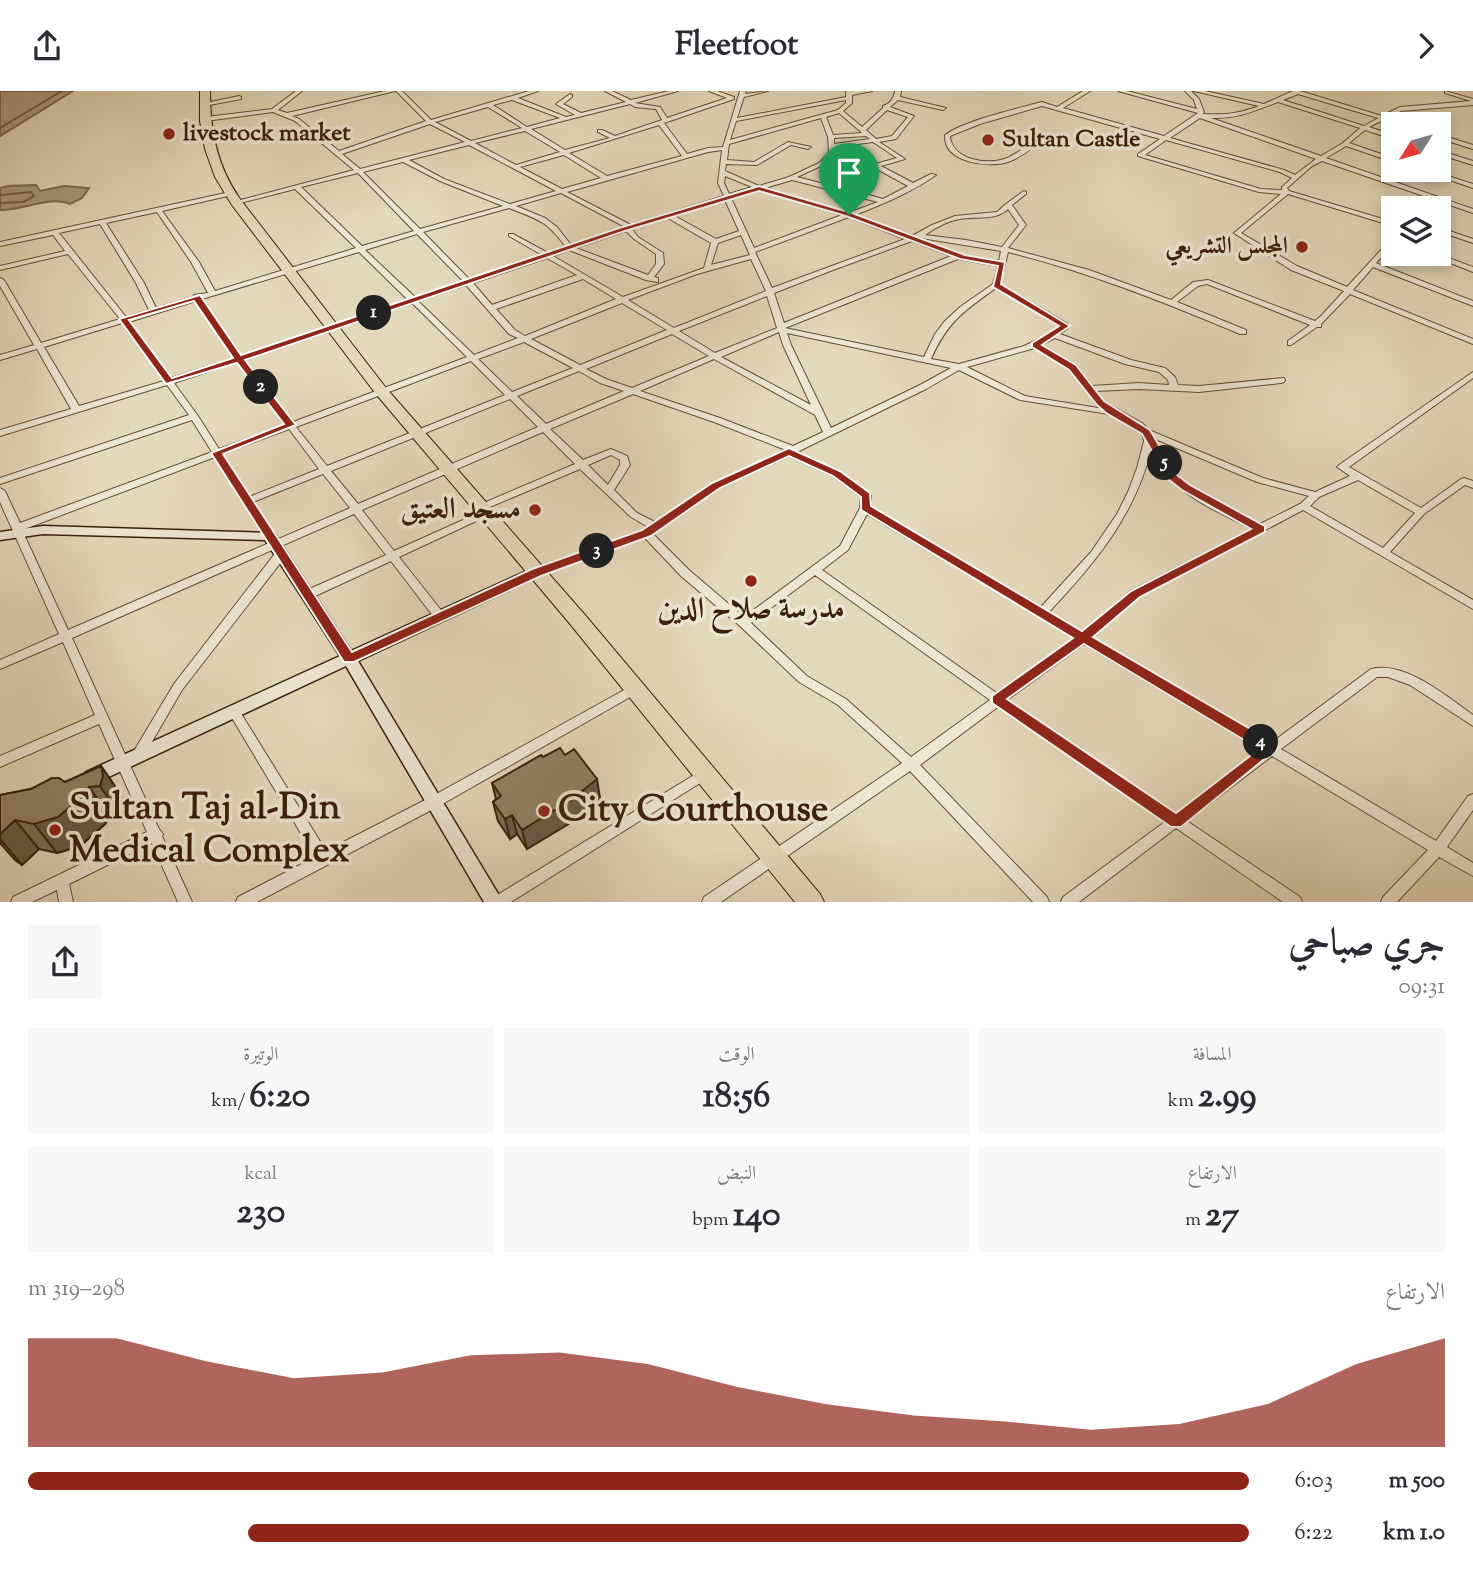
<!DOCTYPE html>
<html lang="ar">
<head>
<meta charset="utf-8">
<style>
  body { margin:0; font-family:"Sorts Mill Goudy",Amiri,serif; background:#f7f7f7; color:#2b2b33; direction:rtl; height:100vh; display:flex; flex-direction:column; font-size:26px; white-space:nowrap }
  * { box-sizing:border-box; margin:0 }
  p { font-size:23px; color:#7c7c81 }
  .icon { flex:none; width:38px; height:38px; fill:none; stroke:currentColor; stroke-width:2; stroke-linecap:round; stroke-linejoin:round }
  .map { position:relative; height:811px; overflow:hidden; direction:ltr }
  .panel { display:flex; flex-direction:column; background:#fff; flex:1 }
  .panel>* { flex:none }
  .needle { width:46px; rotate:233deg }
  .fabs { position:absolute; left:1381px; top:21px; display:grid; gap:14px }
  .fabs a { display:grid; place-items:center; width:70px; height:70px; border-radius:0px; background:#fff; box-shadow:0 4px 10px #0003; font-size:35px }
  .pin { position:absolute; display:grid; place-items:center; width:60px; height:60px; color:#fff; margin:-72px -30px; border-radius:50% 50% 50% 0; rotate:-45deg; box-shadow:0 0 7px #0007 }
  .pin .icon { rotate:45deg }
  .km { position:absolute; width:35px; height:35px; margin:-18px; border-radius:50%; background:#222; color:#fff; font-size:19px; line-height:35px; text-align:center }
  .round { display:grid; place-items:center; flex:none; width:74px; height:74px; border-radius:0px; background:#f7f7f7 }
  .summary { display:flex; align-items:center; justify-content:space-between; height:119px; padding:0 28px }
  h1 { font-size:38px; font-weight:800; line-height:52px }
  .figures { display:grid; grid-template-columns:repeat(3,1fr); gap:10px; height:119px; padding:7px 28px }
  .figures div { display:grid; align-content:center; border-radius:0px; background:#f7f7f7; text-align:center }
  .figures b { font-size:35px; font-weight:800 }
  .figures small { font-size:19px; font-weight:400 }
  .figures p { font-size:19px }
  .chart { height:196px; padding:14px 28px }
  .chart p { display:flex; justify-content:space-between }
  .chart svg { width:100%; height:126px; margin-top:7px; fill:#8f2418; opacity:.7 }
  ul { padding:0 28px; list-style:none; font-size:23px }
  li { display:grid; grid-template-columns:112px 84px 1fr; align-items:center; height:52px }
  li i { height:18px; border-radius:9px; background:#8f2418 }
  header { display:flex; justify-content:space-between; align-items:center; height:91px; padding:0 28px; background:#fff; font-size:32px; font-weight:800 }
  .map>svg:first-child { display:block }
  .water { fill:#aa997e; stroke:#7c694f; stroke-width:2 }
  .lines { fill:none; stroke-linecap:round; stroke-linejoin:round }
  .shore { stroke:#715c44; stroke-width:2 }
  .street-casing { stroke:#634e35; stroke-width:2 }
  .secondary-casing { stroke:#382009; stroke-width:3 }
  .highway-casing { stroke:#382009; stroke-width:2 }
  .street { fill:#ede6d2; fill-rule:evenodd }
  .secondary { fill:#ede6d2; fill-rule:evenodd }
  .highway { fill:#e4d8ba; fill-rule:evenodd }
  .wall { fill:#7d6e57; stroke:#382009; stroke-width:2 }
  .shaded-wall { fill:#665a47; stroke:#382009; stroke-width:2 }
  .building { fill:#918065; stroke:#382009; stroke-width:2 }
  .route { fill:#8f2418; stroke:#fff; stroke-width:2; fill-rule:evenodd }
  .poi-dot { fill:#8f2418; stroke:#ede6d2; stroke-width:2.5 }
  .labels { text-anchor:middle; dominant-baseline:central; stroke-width:7; stroke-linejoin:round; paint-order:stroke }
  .far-poi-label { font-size:24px; font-weight:bold; fill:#382009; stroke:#ede6d2; text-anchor:start }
  .poi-label { font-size:30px; font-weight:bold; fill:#382009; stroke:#ede6d2; text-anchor:end }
  .near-poi-label { font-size:37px; font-weight:bold; fill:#382009; stroke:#ede6d2; text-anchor:start }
</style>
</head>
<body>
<header><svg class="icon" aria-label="forward" viewBox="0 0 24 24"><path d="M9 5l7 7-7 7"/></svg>Fleetfoot<svg class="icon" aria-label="share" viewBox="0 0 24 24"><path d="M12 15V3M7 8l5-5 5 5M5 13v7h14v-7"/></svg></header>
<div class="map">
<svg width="1473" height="811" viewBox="0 0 1473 811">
  <rect width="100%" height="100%" fill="#e4d8ba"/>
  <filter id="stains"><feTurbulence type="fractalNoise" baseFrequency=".00286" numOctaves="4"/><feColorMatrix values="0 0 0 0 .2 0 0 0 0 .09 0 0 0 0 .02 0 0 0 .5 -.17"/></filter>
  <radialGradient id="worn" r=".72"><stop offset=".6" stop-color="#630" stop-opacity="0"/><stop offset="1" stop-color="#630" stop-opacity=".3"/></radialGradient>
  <path class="water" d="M0 0H73L0 45Z
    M36 94 40 100 64 95 89 97 82 107 70 113C51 104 21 120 0 119V97L8 95Z"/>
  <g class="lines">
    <path class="shore" d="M0 37 62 0
      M0 104 31 101 34 105 23 111 0 112"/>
    <defs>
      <path id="street" d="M296 0H302L278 19 287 22 385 0H395L292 25 299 28 339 60 426 30 396 0H402L431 29 529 0H538L518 7 566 26 575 24 556 13 570 3 572 4V6L563 13 581 22 626 11 605 0H612L631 9 669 0H678L635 12 660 16 667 27 727 7 709 0H717L734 6V8L664 32 687 63 708 57 723 56 740 0H746L745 3 768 0 744 6 737 27 846 6V0H872L852 4V12L843 20 862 36 883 17V15C890 13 894 7 895 0H901L900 6 946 17 943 19 898 9 890 16 914 25 896 48 879 51 905 68 881 75 913 92 931 83 936 84C912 101 883 113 855 124L912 145 932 134 955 125 997 121 1006 113 1024 100 1026 101V103L1012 114 1026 134 1008 157 1089 179 1171 209 1193 191 1208 189 1315 230 1321 225 1344 200 1291 179 1234 142 1281 103 1259 101 1138 65V63L1160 48 1042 15 980 33 950 45C952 69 988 75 1007 67 1017 63 1026 55 1036 49L1041 50C1031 58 1020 67 1008 71 989 77 943 72 945 44 962 31 1011 19 1034 13L1042 11 1057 16 1083 0H1090L1063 17 1164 45 1198 22 1118 0H1127L1197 18 1194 9 1185 0H1191L1199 8 1204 21 1203 23C1225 24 1238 23 1259 15L1194 0H1205L1264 13 1293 0H1300L1382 25 1400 16 1471 10 1445 2V0L1473 8V14L1401 20 1388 27 1405 33H1397L1383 29 1369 36 1393 44V48L1365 39 1349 52 1393 67V71L1346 55 1326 67 1473 118V122L1322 70 1312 75 1287 97 1289 100 1393 131V135L1288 103 1241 142 1297 175 1347 196 1391 148 1393 147V153L1376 172 1473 210V215L1373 176 1353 199 1473 248V253L1350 203 1321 233V236H1317L1291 254H1288V250L1310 234 1207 193 1198 195 1177 211 1246 239V243H1240C1164 211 1088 181 1008 161L1000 193 1068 233V237L1060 243 1131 269 1165 277 1175 286 1178 294 1199 295 1284 287 1285 289 1284 291 1281 292 1199 301 1139 298 1095 300 1103 310 1142 332 1149 339 1263 387 1315 401 1350 385 1337 376 1339 374 1473 281V287L1349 376 1421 417 1461 388 1464 387 1473 390V397L1465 394 1424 423 1390 461 1473 509V518L1303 419 1139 506 1091 546 1271 652 1371 578C1406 570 1446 605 1473 624V635L1410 594 1388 586H1377L1281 658 1436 750 1468 705 1473 703V719L1447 756 1473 772V785L1439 766 1397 811H1381L1383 806 1428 759 1272 665 1187 730 1300 806 1302 811H1283L1176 737 1079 811H1061L1063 806 1166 730 999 615 920 674 1047 806 1049 811H1033L910 680 721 811H702L704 806 902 672 838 614 799 591 740 535 681 485 644 446 540 484H532L531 481 532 478 642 440 648 436 631 426 580 378 485 418H479L477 416 479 414 575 373 543 341 362 419 394 460 483 420H489L491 422 489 424 399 466 444 523 445 526 444 529H436L391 470 313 506H305L304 503 305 500 386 464 354 423 72 547 159 738 163 743 162 745 192 811H178L152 752 69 793 73 811H59L57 799 32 811H11L13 806 147 741 99 633 0 676V665L95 624 63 551 0 578V569L59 543 0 411V397L5 400 20 432 212 361 192 329 0 393V387L189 324 167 294 0 345V339L71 318 37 258 0 269V264L34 254 0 195V187L4 189 41 252 120 228 68 163 0 179V175L65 160 53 144 0 155V151L230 101 232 102V104L162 120 199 171 215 200 356 157 295 98 236 113 233 111 354 79 295 30 273 21 206 30 203 28 206 26 272 18ZM1298 3 1378 27 1364 35 1283 9ZM512 9 560 27 527 36 493 14ZM846 9V12L838 19 730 49 736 30ZM1278 11 1360 37 1343 52 1321 65 1211 27C1237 28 1254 20 1278 11ZM630 13 635 16 656 18 662 29 615 45 602 39H598V41L610 47 565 59 531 38ZM488 16 522 37 471 50 435 31ZM887 19 908 26 892 45 876 48 866 39ZM839 22 860 40 862 42 833 44 826 26ZM821 27 828 46 829 62 819 72 789 86 759 95 725 80 726 73 757 74 791 54 808 58 811 56 788 51 754 71 727 69 729 53ZM1200 27 1316 68 1295 84 1284 79 1170 47ZM430 33 465 51 360 78 342 63ZM659 34 682 65 607 85 569 62ZM525 40 560 61 516 74 475 52ZM866 45 870 48 834 53V47ZM1166 49 1280 81 1292 87 1282 96V99L1261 98 1145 64ZM873 51 897 67 854 79 830 67 835 62V56ZM469 54 556 100 510 113 444 88 409 69ZM722 59 718 92 724 105 631 134 567 101 708 61ZM564 64 601 87 562 98 520 76ZM827 70 851 82 866 96 863 103 797 86 823 74ZM403 71 440 90 503 115 420 138 363 81ZM875 77 908 95 883 108 869 104 872 96 857 82ZM358 82 414 140 362 155 301 96ZM725 85 752 96 729 103 724 92ZM792 89 878 111 848 122 765 97ZM758 99 842 124 754 157 731 107ZM561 102 625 136 571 154 557 136 545 127 516 115ZM725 109 739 140 716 148 673 124ZM509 117C539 129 546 129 566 156L548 162 513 143H509V145L542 164 469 188 423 141ZM1008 118 1019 134 1002 156 966 149 925 144C935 137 947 130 960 128 976 125 996 130 1008 118ZM157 121 191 171 208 202 194 204 193 206 156 217 144 192 106 132ZM666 126 711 152 704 177 623 206 553 165 569 159 646 189 658 191V187L654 186 664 173 663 162 638 146 632 138ZM849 126 905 148 772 197 755 161ZM100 133 136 192 149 219 126 226 59 142ZM626 140 634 148 656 163V173L648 184 576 157ZM417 143 463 190 415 206 365 159ZM741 144 750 164 711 174 718 152ZM921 147 1001 160 999 170 964 165 918 148ZM912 150 951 165 784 232 774 202 833 179ZM359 161 408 209 241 265 202 208ZM547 167 577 184 492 214 473 192ZM751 168 766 200 674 237 628 209 697 183ZM958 168 998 175 993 193 960 216 944 231 935 243 924 266 785 237ZM583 188 616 208 525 245 515 239 496 218ZM466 194 509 243 518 247 474 264 418 210ZM996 197 1060 235 1052 242 1024 255 959 273 931 268C947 231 965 219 996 197ZM767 205 777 237 715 262 679 240ZM196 210 234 267 171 287 129 231ZM412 212 467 266 293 331 244 269ZM622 212 667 239 580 274 531 248ZM122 232 164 290 79 315 44 256ZM779 241 783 254 811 314 721 266ZM787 242 951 277 920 294 831 337 791 254ZM672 243 709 265 632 297 606 288 586 278ZM1055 247 1125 273 1159 281 1168 289 1169 294 1139 292 1092 295 1076 274 1041 254ZM524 251 573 277 512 301 478 268ZM1035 257 1070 278 1097 314 1104 318 1025 305 967 276ZM714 268 815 324 823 341 793 355 720 327 640 300ZM471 270 505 304 327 375 296 336ZM237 271 285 334 219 358 198 325 174 292ZM959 279 1020 309 1115 324 1136 336 1142 342 1144 350 1137 377 1128 401 1117 423 1091 461 1041 516 870 416 871 405 869 403 839 381 797 361 926 298ZM579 280 600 292 624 300 546 333 517 305ZM633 303 714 331 786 359 713 393 655 431 637 422 614 399 630 374 627 365 611 358 583 369 550 338ZM510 308 538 336 358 413 331 380ZM289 338 319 378 249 406 222 363ZM1153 347 1257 391 1309 405 1300 413 1260 433C1230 419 1196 406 1174 380 1166 370 1159 358 1153 347ZM1151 359C1157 369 1162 379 1170 387 1192 411 1223 423 1252 438L1131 500 1083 541 1049 521C1095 472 1134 426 1151 359ZM611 364 620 369V374L608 394 588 374ZM789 365 833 385 861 406 860 417 840 455 744 526 689 479 652 442 719 397ZM215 366 265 447H273L274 445 253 411 323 383 350 417 68 539 22 439ZM1358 389 1415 422 1383 457 1310 415 1319 406ZM867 423 1075 547 998 603 822 479 848 459ZM815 484 990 609 911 666 846 608 807 585 751 532ZM1084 553 1261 659 1176 723 1007 609Z
        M239 5 241 6V8L204 15 201 13Z
        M1438 43 1473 54V58L1438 47Z
        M1438 59 1473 70V74L1438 63Z
        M1420 79H1429L1473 93V97Z
        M1438 136 1473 148V152L1438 140Z
        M1428 163H1438L1473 176V181Z
        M281 459 285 460 286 463 285 466 182 599 142 668 138 669 134 668 132 664 134 660 174 593 277 460Z
        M635 593 639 595 641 598 639 601 439 715 257 811H236L238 806 315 766 229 622 227 619 229 616 233 614 237 616 326 760 429 707Z
        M704 678 708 679 710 683 708 687 511 811H492L494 806Z"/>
      <path id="secondary" d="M43 435 274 442 351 560 531 478H541L543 481 541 484 358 570 503 811H484L346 575 98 691 92 693 86 691 84 686 86 681 340 565 265 449 43 443 0 449V441Z"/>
      <path id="highway" d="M200 0H210C210 40 217 75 240 108L386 297 585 524 820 803 824 811H795L571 534 376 303 232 114 215 86 205 58 200 30Z"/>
    </defs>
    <use href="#street" class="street-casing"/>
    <use href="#secondary" class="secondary-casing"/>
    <use href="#highway" class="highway-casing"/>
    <use href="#street" class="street"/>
    <use href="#secondary" class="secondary"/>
    <use href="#highway" class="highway"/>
  </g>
  <path class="wall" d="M565 664 600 707 575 729 527 758 517 743 510 748 498 730 493 711 496 708 492 692 543 666Z
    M101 675 121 704 123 714 120 724 110 725 105 733 80 755 57 762 39 758 22 774 15 769 0 752V704L65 691Z"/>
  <path class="shaded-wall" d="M101 675 121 704 123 714 120 724 100 695Z
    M597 688 600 707 575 729 527 758 522 739Z
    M89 696 110 725 105 733 80 755 57 762 34 733Z
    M512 724 517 743 510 748 505 728Z
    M15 729 39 758 22 774 0 748V743Z"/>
  <path class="building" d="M560 657 565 664 574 658 597 688 571 709 522 739 512 724 505 728 493 711 501 705 492 692 541 664 543 666Z
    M101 675 103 685 100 695 89 696 84 704 58 726 34 733 15 729 0 743V704L31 698 52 687H59L65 691Z"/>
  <path class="route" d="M759 95 852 122 965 164 1005 171 1001 193 1070 235 1042 254 1076 274 1104 310 1150 339 1176 383 1190 394 1265 435V441L1140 506 1093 546 1276 653 1278 657 1181 736H1171L992 612V605L1073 547 861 419V406L833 385 789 365 720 397 651 445 541 485 354 571H344L211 362 284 333 237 272 166 293 119 228 200 204 241 264 619 137ZM759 100 846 125 960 168 998 175 993 196 1059 235 1032 252V256L1069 279 1097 314 1106 322 1142 343 1168 388 1182 399 1251 438 1131 500 1082 540 871 415 870 402 840 380 789 357 712 392 642 439 532 478 352 561 223 363 296 334 245 269 625 140ZM194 210 233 267 172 287 129 229ZM1084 553 1259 658 1176 722 1007 608Z"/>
  <g class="poi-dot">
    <circle cx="169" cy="43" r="7"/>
    <circle cx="988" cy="49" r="7"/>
    <circle cx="1302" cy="156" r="7"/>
    <circle cx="535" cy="419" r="7"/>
    <circle cx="751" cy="490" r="7"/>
    <circle cx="544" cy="720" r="7"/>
    <circle cx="55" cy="739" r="7"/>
  </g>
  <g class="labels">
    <g class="far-poi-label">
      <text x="183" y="43">livestock market</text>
      <text x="1002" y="49">Sultan Castle</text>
      <text x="1288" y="156" text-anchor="end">المجلس التشريعي</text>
    </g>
    <g class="poi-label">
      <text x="521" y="419">مسجد العتيق</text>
      <text x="751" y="519" text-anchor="middle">مدرسة صلاح الدين</text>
    </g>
    <g class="near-poi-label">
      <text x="69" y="718">Sultan Taj al-Din<tspan x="69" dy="43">Medical Complex</tspan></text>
      <text x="558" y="720">City Courthouse</text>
    </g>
  </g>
  <rect width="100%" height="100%" filter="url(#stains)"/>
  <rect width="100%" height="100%" fill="url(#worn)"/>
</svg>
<div class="fabs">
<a><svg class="needle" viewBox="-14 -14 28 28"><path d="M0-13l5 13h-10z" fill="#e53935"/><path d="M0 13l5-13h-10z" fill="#7c7c81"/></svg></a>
<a><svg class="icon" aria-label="layers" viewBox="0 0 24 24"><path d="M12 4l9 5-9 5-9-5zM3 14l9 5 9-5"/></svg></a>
</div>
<div class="pin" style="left:849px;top:124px;background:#1e9e55"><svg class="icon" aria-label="arrive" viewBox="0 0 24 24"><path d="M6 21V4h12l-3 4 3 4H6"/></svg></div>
<b class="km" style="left:374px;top:222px">1</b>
<b class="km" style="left:261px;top:296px">2</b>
<b class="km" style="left:597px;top:460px">3</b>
<b class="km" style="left:1261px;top:651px">4</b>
<b class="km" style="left:1165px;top:372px">5</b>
</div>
<section class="panel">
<div class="summary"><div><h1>جري صباحي</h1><p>09:31</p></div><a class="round"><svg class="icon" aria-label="share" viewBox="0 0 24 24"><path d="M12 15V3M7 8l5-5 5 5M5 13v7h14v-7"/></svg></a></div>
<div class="figures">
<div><p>المسافة</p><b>2.99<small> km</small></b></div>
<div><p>الوقت</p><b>18:56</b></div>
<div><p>الوتيرة</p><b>6:20<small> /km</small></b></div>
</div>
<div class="figures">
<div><p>الارتفاع</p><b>27<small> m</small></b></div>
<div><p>النبض</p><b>140<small> bpm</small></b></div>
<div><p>kcal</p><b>230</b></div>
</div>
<div class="chart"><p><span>الارتفاع</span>298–319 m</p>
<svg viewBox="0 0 160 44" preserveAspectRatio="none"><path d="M0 44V6L10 6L20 14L30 20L40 18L50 12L60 11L70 15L80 23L90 29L100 33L110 35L120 38L130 36L140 29L150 15L160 6V44z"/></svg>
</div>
<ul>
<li><b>500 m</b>6:03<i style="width:100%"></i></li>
<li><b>1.0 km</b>6:22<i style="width:82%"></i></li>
</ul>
</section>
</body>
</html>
